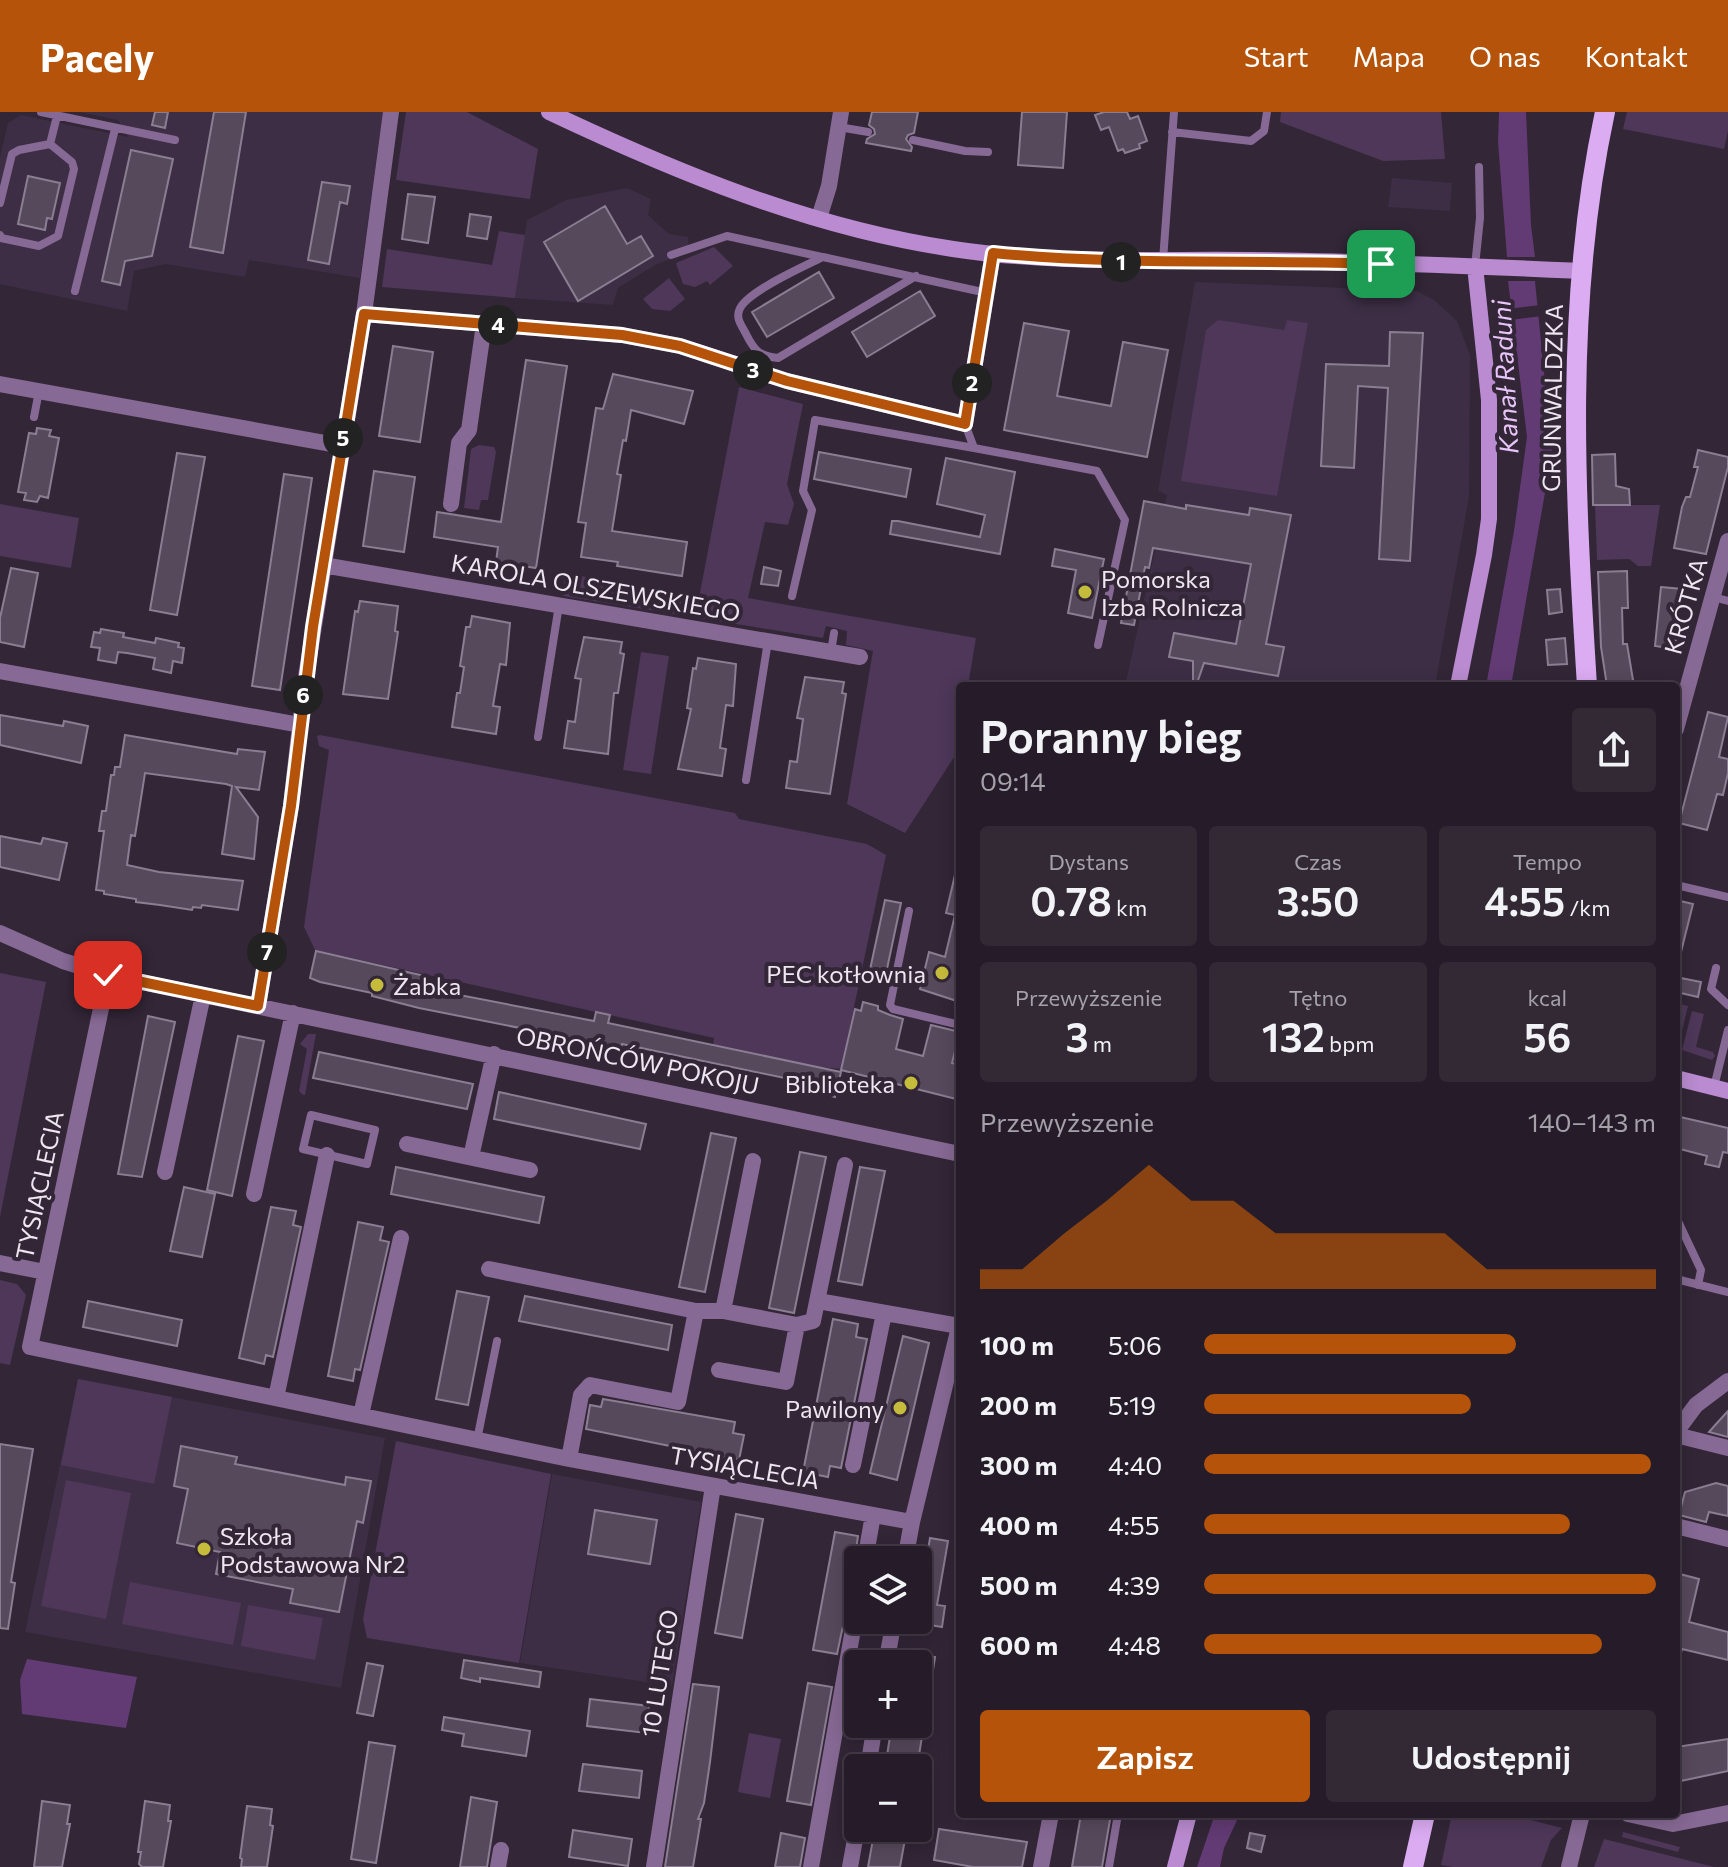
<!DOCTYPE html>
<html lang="pl">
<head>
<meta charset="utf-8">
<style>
  body { margin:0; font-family:Commissioner,sans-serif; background:#322935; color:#f1f3f6; height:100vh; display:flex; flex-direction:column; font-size:30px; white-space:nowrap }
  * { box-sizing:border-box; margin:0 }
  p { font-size:26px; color:#a4a1a8 }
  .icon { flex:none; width:44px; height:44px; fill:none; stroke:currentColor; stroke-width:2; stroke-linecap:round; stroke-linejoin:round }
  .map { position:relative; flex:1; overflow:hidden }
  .sheet { position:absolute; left:956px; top:570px; width:724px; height:1136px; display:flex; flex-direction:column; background:#261c29; border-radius:8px; box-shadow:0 4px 20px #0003,0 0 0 2px #423a46 }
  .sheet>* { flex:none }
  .tools { position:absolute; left:844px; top:1434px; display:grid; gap:16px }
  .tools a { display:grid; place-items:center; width:88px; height:88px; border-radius:8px; background:#261c29; box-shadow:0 4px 20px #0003,0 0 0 2px #423a46; font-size:40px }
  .pin { position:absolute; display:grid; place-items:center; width:68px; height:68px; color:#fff; margin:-34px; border-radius:16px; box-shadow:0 4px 12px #0006 }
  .km { position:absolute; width:40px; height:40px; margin:-20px; border-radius:50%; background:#222; color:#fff; font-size:22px; line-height:40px; text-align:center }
  .round { display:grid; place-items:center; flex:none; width:84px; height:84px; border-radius:8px; background:#322935 }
  .overview { display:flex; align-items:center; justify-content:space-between; height:136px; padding:0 24px }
  h1 { font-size:44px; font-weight:600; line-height:60px }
  .figures { display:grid; grid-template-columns:repeat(3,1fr); gap:12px; height:136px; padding:8px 24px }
  .figures div { display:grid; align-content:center; border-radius:8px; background:#322935; text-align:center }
  .figures b { font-size:40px; font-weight:600 }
  .figures small { font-size:22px; font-weight:400 }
  .figures p { font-size:22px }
  .chart { height:224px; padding:16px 24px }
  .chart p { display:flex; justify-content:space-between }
  .chart svg { width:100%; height:144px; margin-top:8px; fill:#b45309; opacity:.7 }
  .cta { display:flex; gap:16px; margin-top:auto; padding:16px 24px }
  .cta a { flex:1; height:92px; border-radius:8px; background:#b45309; color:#fff; font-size:32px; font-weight:600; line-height:92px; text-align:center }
  .cta a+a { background:#322935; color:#f1f3f6 }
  ul { padding:0 24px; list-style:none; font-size:26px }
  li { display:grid; grid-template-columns:128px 96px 1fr; align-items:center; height:60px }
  li i { height:20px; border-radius:10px; background:#b45309 }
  header { display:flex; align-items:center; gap:48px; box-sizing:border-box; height:112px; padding:0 40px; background:#b45309; color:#fff }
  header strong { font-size:38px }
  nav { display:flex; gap:44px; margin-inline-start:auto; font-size:28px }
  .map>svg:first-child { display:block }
  .built { fill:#3d2e45 }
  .green { fill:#4e3759 }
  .water { fill:#623a74 }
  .pier { fill:#322637 }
  .building { fill:#56495c; stroke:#8b7d92; stroke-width:2 }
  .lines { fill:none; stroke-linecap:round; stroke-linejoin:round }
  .lane { stroke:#866994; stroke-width:8 }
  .street { stroke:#866994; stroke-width:16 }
  .secondary { stroke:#ba8bd0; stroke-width:16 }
  .primary { stroke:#dcacf3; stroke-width:20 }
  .route-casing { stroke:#fff; stroke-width:16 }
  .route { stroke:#b45309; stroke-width:10 }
  .poi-dot { fill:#c6bc3c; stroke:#322637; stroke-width:3 }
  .labels { text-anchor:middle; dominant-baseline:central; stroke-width:8; stroke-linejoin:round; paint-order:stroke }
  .street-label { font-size:24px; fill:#eee6f1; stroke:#322637 }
  .poi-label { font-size:24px; fill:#eee6f1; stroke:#322637; text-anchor:start }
  .water-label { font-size:26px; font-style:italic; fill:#e8c5f9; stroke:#322637 }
</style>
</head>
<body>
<header>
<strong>Pacely</strong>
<nav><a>Start</a><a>Mapa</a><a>O nas</a><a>Kontakt</a></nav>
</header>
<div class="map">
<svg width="1728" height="1755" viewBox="0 0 1728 1755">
  <rect width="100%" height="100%" fill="#322637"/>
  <path class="built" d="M80 0H383L360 166 249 148 245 165 165 152 134 159 127 199 0 172V46L8 11 21 3 128 25 118 8Z
    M1392 66 1452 71 1450 99 1388 95Z
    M627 76 651 87 648 103 669 122 688 125 689 140 655 153 618 176 613 193 515 186 527 108 566 88Z
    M1195 170 1417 179 1434 188 1457 209 1470 243 1469 385 1435 574H1125L1167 383 1158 379Z
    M78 1267 385 1326 341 1576 25 1520Z
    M552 1362 701 1390 672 1574 520 1551Z"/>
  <path class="green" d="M406 0H467L538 37 530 87 396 68Z
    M1281 0H1441L1445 47 1383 49 1280 10Z
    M1627 0H1728V19L1724 37 1623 17Z
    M499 119 525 123 515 186 382 175 387 137 492 153Z
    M714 135 733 154 710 173 707 169 695 175 683 172 676 151Z
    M669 166 685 187 670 199 652 197 643 187Z
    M1218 208 1284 218 1287 208 1308 211 1277 384 1181 369 1206 218Z
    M739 275 803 292 787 372 794 392 788 413 765 410 748 486 976 526 968 574H960V617L956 642 905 721 847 692 873 539 846 533 847 519 826 514 823 526 563 484 565 461 699 486Z
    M479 333 494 335 496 340 488 388H481L479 398 464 396 471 337Z
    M0 392 79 406 71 456 0 444Z
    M1595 393H1660L1651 454H1638L1629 447 1597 448Z
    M641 540 669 544 651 662 623 658Z
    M320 623 735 701 739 707 867 732 886 743 841 957 817 955 713 933 714 926 315 838 304 815 329 638 319 634 317 624Z
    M0 861 46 870 0 1105Z
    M1676 891 1688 894 1678 935 1676 934Z
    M1692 899 1704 902 1696 935 1713 940 1715 944 1712 948 1682 938Z
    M308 922H316L305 983H303L299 979 307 937 300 932Z
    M0 1168 17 1172 26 1183 10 1253 0 1251Z
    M78 1267 172 1285 154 1372 61 1353Z
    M396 1329 551 1362 519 1551 367 1526 363 1507Z
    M66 1368 131 1381 106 1507 41 1494Z
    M130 1470 241 1491 233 1533 122 1512Z
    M248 1493 323 1506 315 1548 241 1534Z
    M749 1621 781 1627 770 1686 738 1680Z
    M1452 1702H1507L1562 1716 1551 1728 1541 1755H1453L1441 1753Z
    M1623 1720 1680 1735 1678 1740 1622 1725Z
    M1604 1727 1714 1755H1594Z"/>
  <path class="water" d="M1499 0H1526L1531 113 1535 145H1507L1498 30Z
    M1508 169H1535L1552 341 1511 574H1486L1514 419 1527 325Z
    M27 1547 137 1565 126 1616 22 1602 20 1568Z
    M1215 1702H1240L1224 1736 1220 1755H1197Z"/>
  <path class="pier" d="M1540 193 1542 204 1509 208 1508 197Z"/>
  <path class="building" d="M155 0H168L165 16 152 13Z
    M214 0H246L223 141 190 135Z
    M872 0H918L914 21 908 23 906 27 912 35 911 39 866 31 867 27 875 22 874 17 869 13Z
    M1022 0H1067L1063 56 1018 53Z
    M1104 0H1127L1130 7 1138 4 1147 29 1139 32 1140 36 1125 41 1123 37 1118 39 1109 15 1101 18 1095 3Z
    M131 38 173 47 152 144 125 149 120 173 102 169Z
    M28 64 60 71 52 107 47 106 45 118 18 112Z
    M322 70 350 74 347 92 340 90 329 152 308 148Z
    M408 82 435 85 428 131 402 127Z
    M605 94 627 132 641 124 653 144 578 189 544 130Z
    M470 102 491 105 487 127 467 124Z
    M819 160 834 186 767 225 752 200Z
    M920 179 935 204 867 245 852 220Z
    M1024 211 1069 219 1057 284 1111 294 1123 230 1168 238 1147 345 1004 318Z
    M1390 220 1423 221 1410 449 1379 447 1388 276 1358 274 1354 356 1321 354 1326 252 1389 254Z
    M393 234 433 240 420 330 379 324Z
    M526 248 567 254 536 456 496 450 498 435 434 425 437 400 501 410Z
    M613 262 693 279 684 312 631 298 626 329 623 328 617 362 621 363 612 419 687 430 682 464 617 454 618 450 581 445 586 411 578 410 596 296 603 297Z
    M37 316 51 318 49 324 59 326 48 386 40 384 37 390 24 388 26 381 18 380 29 321 36 322Z
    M1698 338 1728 345V355L1706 442 1674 436 1682 395 1686 385H1690L1698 355H1694Z
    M819 340 911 357 906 385 814 367Z
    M177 341 205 345 177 503 150 498Z
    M1615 342 1616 374 1629 377 1630 393H1593L1592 343Z
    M946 346 1015 360 1000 442 890 422 892 409H898L980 425 985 403 937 392Z
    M374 359 415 365 404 440 363 434Z
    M284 362 312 366 280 578 252 574Z
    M1144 389 1186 397V393L1249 403 1250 396 1291 403 1266 532 1284 535 1278 564 1204 551 1196 574H1193V549L1169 545 1174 521 1236 532 1251 452 1153 436 1149 456 1145 455 1134 513 1121 511Z
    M1055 437 1104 447 1092 506 1068 501 1076 458 1052 454Z
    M764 455 781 459 778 474 761 472Z
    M11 456 38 461 24 535 0 530V506Z
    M1627 459 1628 496H1622L1623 532H1627L1634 574H1607L1601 535 1598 460Z
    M1661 475 1682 477 1675 537 1655 534Z
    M1560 477 1562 500 1549 502 1547 478Z
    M360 489 398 494 395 519 398 520 388 587 343 582 355 499 358 500Z
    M472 504 510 511 506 553 500 552 493 594 500 595 496 622 452 615 457 581H460L464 555 460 554 466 515H470Z
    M101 517 124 521 123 525 155 531 156 526 179 531 178 535 184 536 182 551 173 549 171 561 153 557 155 546 127 541 118 540 116 551 98 548 100 536 91 535 94 520 100 521Z
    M584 525 622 530 620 541 624 542 618 581H614L608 642 564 636 568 609 575 610 581 567 575 566Z
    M1565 526 1567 552 1548 553 1546 528Z
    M698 546 736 552 733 594 726 593 720 636 726 637 722 664 678 657 691 597 687 596 693 556 696 557Z
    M805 565 844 570 842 581 846 582 830 682 786 676 790 649 797 650 803 607 797 606Z
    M1708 600 1728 605 1719 645 1728 647V661L1723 683 1717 682 1707 718 1679 711Z
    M0 603 63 614 64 609 88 614 81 651 0 633Z
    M125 623 237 642 238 637 265 640 259 678 236 675 258 705 254 747 222 742 232 674 226 672 145 661 135 724 131 723 127 753 159 760 243 769 238 798 202 793 201 796 193 795 192 798 160 793 136 790V787L104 782V779L96 778 104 719H99L102 699H106L111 663H114L115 655H120Z
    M0 724 41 732 43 726 67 731 59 768 0 755Z
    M955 763 960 764V890L920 877 929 840 945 845 955 803 946 801Z
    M885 788 901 791 884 871 868 867Z
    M1676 788 1693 792 1681 840 1676 839Z
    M316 839 425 864 423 876 594 909 596 900 610 903 608 911 841 960 835 985 821 981 823 974 622 932 621 936 419 896 372 884V881L320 870 310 866Z
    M1676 865 1701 870 1698 885 1676 880Z
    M863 890 878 894V898L890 903 903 907 896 937 923 944 931 913 960 920 952 951 960 953V988L841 958 855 897 861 899Z
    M148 904 175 910 142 1065 118 1062Z
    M238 924 264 929 232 1084 207 1078Z
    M319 940 473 972 467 997 313 966Z
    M499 980 646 1012 640 1037 494 1007Z
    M1676 1004 1728 1016V1041L1723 1040 1719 1055 1705 1052 1707 1044 1676 1036Z
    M711 1021 736 1026 705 1180 679 1175Z
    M800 1040 826 1045 794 1201 769 1196Z
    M396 1055 544 1085 539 1111 391 1082Z
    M860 1055 885 1059 862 1173 838 1169Z
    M184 1075 215 1082 202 1145 170 1139Z
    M271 1095 296 1099 293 1113 301 1115 273 1245 266 1243 264 1252 239 1246Z
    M358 1110 383 1115 380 1128 389 1130 360 1258 355 1257 353 1269 328 1264Z
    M457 1179 489 1185 468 1293 436 1287Z
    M525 1184 672 1213 668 1238 519 1209Z
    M88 1189 182 1208 177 1234 83 1215Z
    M833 1207 858 1212 856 1225 867 1227 841 1356 830 1354 828 1365 803 1360Z
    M903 1224 929 1231 897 1368 870 1361Z
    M603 1287 735 1310 733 1321 744 1323 739 1348 586 1317 590 1293 601 1295Z
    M1728 1299V1325L1709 1320 1717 1311Z
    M0 1332 33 1337 11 1470 15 1471 8 1517 0 1516Z
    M181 1334 237 1345 235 1352 345 1373 346 1365 371 1369 363 1411 357 1409 339 1500 290 1491 293 1477 216 1462 220 1440 177 1431 188 1377 174 1374Z
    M1716 1371 1728 1374V1404L1709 1400 1706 1410 1679 1403 1685 1380Z
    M595 1398 657 1408 650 1452 588 1442Z
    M736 1402 763 1407 742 1526 715 1521Z
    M835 1420 858 1424 850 1481 837 1542 813 1538Z
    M930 1426 948 1429 937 1493 945 1494 942 1515 918 1511V1496Z
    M1676 1461 1699 1467 1689 1510 1728 1520V1548L1682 1537 1681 1541H1676Z
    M918 1542 935 1545 926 1603H918Z
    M464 1548 541 1560 539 1575 480 1566V1570L461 1566Z
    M367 1551 383 1554 373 1604 357 1601Z
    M808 1571 832 1575 811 1693 787 1689Z
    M693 1572 719 1575 710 1650 704 1691 698 1707H701L693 1755H665Z
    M590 1587 649 1594 646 1621 587 1614Z
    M444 1605 530 1619 526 1644 462 1634 464 1622 442 1618Z
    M892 1612H924L917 1656H885Z
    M1728 1627V1659L1676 1670V1635Z
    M369 1630 395 1634 376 1751 351 1747Z
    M583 1652 642 1659 639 1686 579 1679Z
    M471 1685 497 1690 487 1755H460Z
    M42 1689 70 1693 67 1712H70L62 1755H34Z
    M145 1689 170 1693 168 1709H171L163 1755H142L139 1752 141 1740H138Z
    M247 1694 272 1697 270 1713 273 1714 267 1755H241L242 1747 240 1746Z
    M1081 1702H1111L1102 1755H1072Z
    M875 1716H907L900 1755H868Z
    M939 1717 1027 1730 1022 1755H973L934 1748Z
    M573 1718 632 1727 628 1754 569 1745Z
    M781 1721 805 1726 800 1755H775Z
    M1250 1721 1265 1724 1261 1740 1247 1736Z"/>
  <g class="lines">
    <path class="lane" d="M41 0 175 28
      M839 15 868 20
      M1172 20 1251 29 1264 19 1267 0
      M913 28 965 39 988 40
      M50 32 57 4
      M0 91 12 42 19 38 50 32
      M0 123 1 126 39 134 58 124 74 57 72 50 50 32
      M671 143 727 124 822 145
      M1163 148 1174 0
      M1475 154 1480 106 1479 55
      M916 164 778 246C759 244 754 238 746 222 742 214 736 207 739 199 743 181 805 154 823 145L987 181
      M75 179 115 17
      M34 305 39 279
      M974 336 1097 359 1125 408 1098 533
      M792 484 812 398 803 379 815 308 974 336 965 312
      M1713 485 1728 489
      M831 540 834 521
      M538 625 559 493
      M746 668 768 529
      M1676 773 1728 785
      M909 799 890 893 893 897 960 913
      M1716 856 1711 877 1728 893
      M1714 975 1728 918
      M311 1003 375 1018 367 1052 303 1037Z
      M1676 1105 1701 1158 1698 1173
      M1676 1167 1728 1180
      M477 1328 497 1229
      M1109 1755 1118 1702"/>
    <path class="street" d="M819 106 829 74 841 0
      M364 202 622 223 680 234 787 269 965 312 993 141
      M0 272 342 334
      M451 392 459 331 469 318 484 212
      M323 453 860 545
      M0 559 300 613
      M1676 617 1728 429
      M0 821 63 849 108 863 960 1042
      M108 863 30 1235 569 1347 912 1410
      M258 894 291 694 304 577 364 202 391 0
      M407 1032 530 1058
      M471 1045 494 942
      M165 1060 203 883
      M254 1082 293 901
      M0 1151 45 1160
      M489 1157 696 1199H723L797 1213 813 1209 845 1053
      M818 1189 959 1214
      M723 1199 753 1049
      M719 1258 786 1270 797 1213
      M276 1286 327 1043
      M361 1303 401 1126
      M1676 1320 1696 1293 1728 1269
      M1676 1323 1728 1336
      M569 1347 581 1283 590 1273 678 1290 696 1199
      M853 1353 884 1201
      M1676 1414 1728 1427
      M865 1448 873 1403
      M905 1448 912 1410 960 1211
      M886 1552 894 1508
      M868 1656 875 1612
      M1628 1702 1673 1712 1728 1701
      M498 1755 501 1738
      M654 1755 713 1374
      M811 1755 858 1489
      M850 1755 858 1711
      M1041 1755 1051 1702
      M1569 1755 1582 1702"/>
    <path class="secondary" d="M549 0C678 61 811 116 953 137 1052 152 1150 147 1249 148 1360 149 1470 154 1581 159
      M1458 574 1484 443 1489 407V288L1475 154
      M1676 966 1728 979
      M1175 1755 1189 1702"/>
    <path class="primary" d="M1587 574C1575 382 1564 190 1605 0
      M1413 1755 1425 1702"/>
  </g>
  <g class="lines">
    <defs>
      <path id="route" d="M108 863 258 894 291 694 313 515 364 202 622 223 680 234 787 269 965 312 993 141C1122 154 1252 147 1381 152"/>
    </defs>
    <use href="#route" class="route-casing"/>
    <use href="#route" class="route"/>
  </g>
  <g class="poi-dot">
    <circle cx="1085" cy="480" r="8"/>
    <circle cx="942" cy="861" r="8"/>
    <circle cx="377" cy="873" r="8"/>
    <circle cx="911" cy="971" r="8"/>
    <circle cx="900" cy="1296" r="8"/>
    <circle cx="204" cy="1437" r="8"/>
  </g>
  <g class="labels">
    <g class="street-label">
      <text transform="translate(1552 286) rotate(-89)">GRUNWALDZKA</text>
      <text transform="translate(596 475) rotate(10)">KAROLA OLSZEWSKIEGO</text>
      <text transform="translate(1685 494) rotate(-74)">KRÓTKA</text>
      <text transform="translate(638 948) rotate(12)">OBROŃCÓW POKOJU</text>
      <text transform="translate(39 1073) rotate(-78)">TYSIĄCLECIA</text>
      <text transform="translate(745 1355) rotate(10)">TYSIĄCLECIA</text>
      <text transform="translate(659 1561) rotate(-81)">10 LUTEGO</text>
    </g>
    <g class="poi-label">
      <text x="1101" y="466">Pomorska<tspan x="1101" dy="28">Izba Rolnicza</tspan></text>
      <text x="926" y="861" text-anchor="end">PEC kotłownia</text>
      <text x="393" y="873">Żabka</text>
      <text x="895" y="971" text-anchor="end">Biblioteka</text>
      <text x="884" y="1296" text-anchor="end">Pawilony</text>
      <text x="220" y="1423">Szkoła<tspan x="220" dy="28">Podstawowa Nr2</tspan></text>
    </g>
    <g class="water-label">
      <text transform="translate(1504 265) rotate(-93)">Kanał Raduni</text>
    </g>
  </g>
</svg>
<div class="tools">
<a><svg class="icon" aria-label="layers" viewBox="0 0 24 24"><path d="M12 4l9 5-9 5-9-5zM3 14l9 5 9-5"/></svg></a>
<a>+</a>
<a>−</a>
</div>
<div class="pin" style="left:1381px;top:152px;background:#1e9e55"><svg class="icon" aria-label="arrive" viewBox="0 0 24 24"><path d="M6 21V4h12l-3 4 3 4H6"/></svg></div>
<div class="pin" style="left:108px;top:863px;background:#d93025"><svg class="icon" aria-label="check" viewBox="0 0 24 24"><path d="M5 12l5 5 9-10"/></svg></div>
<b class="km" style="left:1121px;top:150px">1</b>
<b class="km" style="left:972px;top:271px">2</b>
<b class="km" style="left:753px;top:258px">3</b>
<b class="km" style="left:498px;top:213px">4</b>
<b class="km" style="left:343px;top:326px">5</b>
<b class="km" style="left:303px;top:583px">6</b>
<b class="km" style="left:267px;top:840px">7</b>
<section class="sheet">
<div class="overview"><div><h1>Poranny bieg</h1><p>09:14</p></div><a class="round"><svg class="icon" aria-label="share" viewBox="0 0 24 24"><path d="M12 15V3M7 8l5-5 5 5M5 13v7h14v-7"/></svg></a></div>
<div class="figures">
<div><p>Dystans</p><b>0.78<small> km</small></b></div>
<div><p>Czas</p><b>3:50</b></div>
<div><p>Tempo</p><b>4:55<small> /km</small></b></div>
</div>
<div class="figures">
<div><p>Przewyższenie</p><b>3<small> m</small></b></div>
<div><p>Tętno</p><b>132<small> bpm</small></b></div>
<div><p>kcal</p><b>56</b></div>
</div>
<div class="chart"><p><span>Przewyższenie</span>140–143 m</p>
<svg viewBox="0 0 160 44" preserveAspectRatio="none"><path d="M0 44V38L10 38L20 27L30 17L40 6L50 17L60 17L70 27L80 27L90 27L100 27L110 27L120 38L130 38L140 38L150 38L160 38V44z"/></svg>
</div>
<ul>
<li><b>100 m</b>5:06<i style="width:69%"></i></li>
<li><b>200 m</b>5:19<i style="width:59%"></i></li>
<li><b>300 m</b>4:40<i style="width:99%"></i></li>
<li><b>400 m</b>4:55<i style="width:81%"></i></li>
<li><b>500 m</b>4:39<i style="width:100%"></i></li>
<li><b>600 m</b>4:48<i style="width:88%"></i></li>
</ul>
<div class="cta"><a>Zapisz</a><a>Udostępnij</a></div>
</section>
</div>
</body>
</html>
